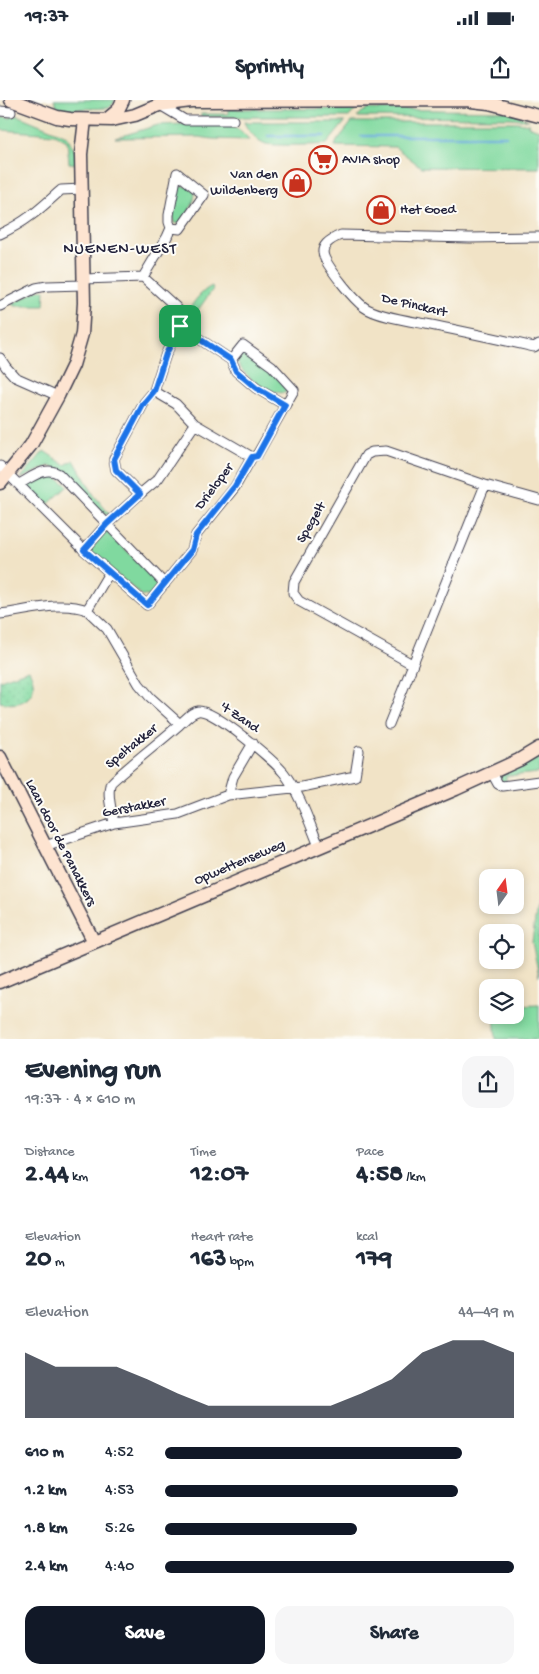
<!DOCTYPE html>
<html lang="en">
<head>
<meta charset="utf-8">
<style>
  body { margin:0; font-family:"Gochi Hand",sans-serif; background:#f6f6f7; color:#1f2937; height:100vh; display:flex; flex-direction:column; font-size:19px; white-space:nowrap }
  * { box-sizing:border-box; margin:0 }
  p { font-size:16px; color:#747a83 }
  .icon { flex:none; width:28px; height:28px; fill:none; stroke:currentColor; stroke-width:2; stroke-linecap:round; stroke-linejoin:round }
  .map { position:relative; height:939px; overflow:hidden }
  .panel { display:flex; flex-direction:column; background:#fff; flex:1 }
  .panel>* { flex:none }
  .needle { width:32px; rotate:14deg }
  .tools { position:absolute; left:479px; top:769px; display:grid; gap:10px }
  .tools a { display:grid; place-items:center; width:45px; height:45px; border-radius:10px; background:#fff; box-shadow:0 2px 8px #0003; font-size:25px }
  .pin { position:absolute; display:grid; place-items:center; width:42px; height:42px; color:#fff; margin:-21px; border-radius:10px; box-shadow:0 2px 8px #0006 }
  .round { display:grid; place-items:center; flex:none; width:52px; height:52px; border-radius:15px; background:#f6f6f7 }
  .summary { display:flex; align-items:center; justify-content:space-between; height:85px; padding:0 25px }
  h1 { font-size:28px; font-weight:700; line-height:38px }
  .figures { display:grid; grid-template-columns:repeat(3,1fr); gap:8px; height:85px; padding:5px 25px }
  .figures div { display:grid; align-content:center }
  .figures b { font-size:25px; font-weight:700 }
  .figures small { font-size:14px; font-weight:400 }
  .figures p { font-size:14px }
  .chart { height:140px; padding:10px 25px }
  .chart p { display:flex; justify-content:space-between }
  .chart svg { width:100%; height:90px; margin-top:5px; fill:#111827; opacity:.7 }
  .primary-button { display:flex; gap:10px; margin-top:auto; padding:10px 25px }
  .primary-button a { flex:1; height:58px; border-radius:15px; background:#111827; color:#fff; font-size:20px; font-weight:700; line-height:58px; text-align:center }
  .primary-button a+a { background:#f6f6f7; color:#1f2937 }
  ul { padding:0 25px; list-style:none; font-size:16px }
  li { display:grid; grid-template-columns:80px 60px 1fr; align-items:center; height:38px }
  li i { height:12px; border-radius:6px; background:#111827 }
  .status { display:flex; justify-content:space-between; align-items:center; height:35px; padding:0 25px; background:#fff; direction:ltr }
  .status svg { height:14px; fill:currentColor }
  header { display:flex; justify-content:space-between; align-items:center; height:65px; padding:0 25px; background:#fff; font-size:22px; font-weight:700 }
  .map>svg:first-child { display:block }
  .green { fill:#80d99f; stroke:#517e6d }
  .park { fill:url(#park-dots); stroke:#517e6d }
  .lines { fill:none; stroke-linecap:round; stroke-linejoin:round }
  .stream { stroke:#61a8d8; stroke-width:2.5 }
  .street-casing { stroke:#413f50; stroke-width:11 }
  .secondary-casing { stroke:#413f50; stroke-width:15 }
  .street { stroke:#fff; stroke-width:9 }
  .secondary { stroke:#fde4d1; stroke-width:12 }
  .route-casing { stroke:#fff; stroke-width:10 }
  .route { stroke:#1a73e8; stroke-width:6 }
  .labels { text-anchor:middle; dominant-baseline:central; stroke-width:4; stroke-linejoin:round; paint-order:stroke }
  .poi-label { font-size:14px; fill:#22223b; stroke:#fdfcf7; text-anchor:start }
  .street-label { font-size:14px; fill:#22223b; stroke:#fdfcf7 }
  .quarter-label { font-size:16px; letter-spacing:1px; fill:#22223b; stroke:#fdfcf7 }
</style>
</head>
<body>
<div class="status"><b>19:37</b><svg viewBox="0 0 49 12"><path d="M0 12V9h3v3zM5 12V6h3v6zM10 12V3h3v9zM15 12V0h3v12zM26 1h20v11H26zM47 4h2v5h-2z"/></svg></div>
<header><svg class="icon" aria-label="back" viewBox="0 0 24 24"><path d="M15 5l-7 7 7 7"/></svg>Sprintly<svg class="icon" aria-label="share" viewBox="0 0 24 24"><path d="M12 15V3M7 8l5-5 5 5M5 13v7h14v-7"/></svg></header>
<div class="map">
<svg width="539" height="939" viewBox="0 0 539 939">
  <defs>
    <pattern id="park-dots" width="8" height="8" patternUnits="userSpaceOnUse" patternTransform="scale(1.25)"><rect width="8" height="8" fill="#80d99f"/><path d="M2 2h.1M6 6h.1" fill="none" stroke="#6eba8a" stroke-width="1.8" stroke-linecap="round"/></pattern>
  </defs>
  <rect width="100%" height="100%" fill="#fdfcf7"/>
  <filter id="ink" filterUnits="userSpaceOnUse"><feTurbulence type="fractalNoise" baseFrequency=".02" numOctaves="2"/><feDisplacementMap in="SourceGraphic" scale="10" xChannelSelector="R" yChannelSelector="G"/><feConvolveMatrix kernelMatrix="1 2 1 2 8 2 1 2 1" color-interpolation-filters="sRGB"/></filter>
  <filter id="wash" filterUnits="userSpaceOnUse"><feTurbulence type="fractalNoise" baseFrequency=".0096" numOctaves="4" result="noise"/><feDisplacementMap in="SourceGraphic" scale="20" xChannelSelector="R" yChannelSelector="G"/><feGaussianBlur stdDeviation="1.12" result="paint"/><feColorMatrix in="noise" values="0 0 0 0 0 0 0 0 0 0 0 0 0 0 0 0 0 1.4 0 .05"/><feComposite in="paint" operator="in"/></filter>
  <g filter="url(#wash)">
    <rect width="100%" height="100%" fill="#f1e3c6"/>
    <path class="green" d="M54 0H115L114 3 109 8 76 9 68 12H63L56 6Z
      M228 9H356L349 17H201V14H228Z
      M368 9 508 11 529 20 511 18 357 17 361 13Z
      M12 15 19 16 67 36 77 55 79 64 69 63 67 41 54 34 0 30V17L11 18Z
      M244 22H345L327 44C319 45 273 46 266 44 257 41 247 30 244 22Z
      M352 22H517L529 24 528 26 539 30V68L421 67 395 47 335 46 337 41Z
      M209 23C226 23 239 25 249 40L213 39 199 37 115 38 158 25Z
      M184 86 189 87 195 92C195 105 187 114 180 124L174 123C173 111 172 97 179 87Z
      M212 186 213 189 193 217 191 218 187 216V212C194 202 201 191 212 186Z
      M38 190H45L44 206H14L12 204Z
      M245 253C262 257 274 274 286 286L288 290 285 293C277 293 265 290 259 285 251 279 225 259 245 253Z
      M44 351 65 365 74 360 94 395 110 415 98 413 58 369 49 366 20 379Z
      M49 372 68 386 45 407 23 384Z
      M106 430 161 484 152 497 141 495 91 452V448Z
      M539 655V673L506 676V682L501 681 500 677 503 674 530 662Z
      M539 791V876L532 842Z
      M539 905V939H496L494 915H515V906Z"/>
    <path class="park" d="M29 570C42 594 24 609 0 602V580Z"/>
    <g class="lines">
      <path class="stream" d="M268 36H324
        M361 36H506"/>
    </g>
  </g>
  <g filter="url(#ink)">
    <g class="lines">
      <defs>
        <path id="street" d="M160 5 185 20H233
          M0 11 11 12
          M0 134C26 122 40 109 61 90L82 89
          M539 137 470 138 341 135C331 139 318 146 325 159 332 172 352 198 364 207 376 216 410 221 426 224 462 231 498 239 534 247L539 244
          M143 177 167 137 171 128 169 122V115L177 73 204 95 180 129 171 128
          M83 179 143 177 176 207 181 214 182 220 166 254 154 291 144 303 114 359 116 370 140 394 107 424 84 450
          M0 206 36 188 47 186 83 185
          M180 226 231 260
          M0 258 6 267 15 277 58 296
          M154 291 176 304 195 324 252 357
          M0 366 84 450 147 505 192 450 196 435 235 387 252 357 257 355 294 290 272 266 243 245 231 260 236 271 256 288 285 305
          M19 384C31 378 45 365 59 374L165 484
          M140 394 158 379 195 324
          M87 510 107 529 139 584 150 597 180 624C185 620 191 612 198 611 213 608 274 661 284 673 300 694 309 722 319 746
          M0 514C27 511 61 500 87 510L109 473
          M412 564 299 501 293 493 294 482 366 355 372 352 386 351 485 385 539 400
          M389 624 485 385
          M492 673 498 684 502 686 539 681
          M228 695 233 677 253 643
          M114 723C112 712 107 696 110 685 111 680 171 633 180 624
          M45 746 114 723 178 714 228 695 302 687 355 676 359 651"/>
        <path id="secondary" d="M11 0 57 17 70 19 112 20 135 15 159 5 191 1 477 0
          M471 1 489 3 539 16
          M106 20 118 10 123 0
          M0 383 31 345 58 296 73 265 82 234 84 203 81 54 85 20
          M0 657 94 842
          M0 882 456 689 519 660 539 648"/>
      </defs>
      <use href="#street" class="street-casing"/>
      <use href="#secondary" class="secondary-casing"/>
      <use href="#street" class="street"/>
      <use href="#secondary" class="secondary"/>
    </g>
  </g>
  <g class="lines" filter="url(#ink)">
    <defs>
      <path id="route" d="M180 226 231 260 236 271 256 288 285 305 257 356 252 357 235 386 196 435 192 450 147 505 84 450 107 424 140 394 116 370 114 359 144 303 154 291 166 254Z"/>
    </defs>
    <use href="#route" class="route-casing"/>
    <use href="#route" class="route"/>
  </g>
  <defs>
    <symbol id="supermarket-ring" viewBox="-11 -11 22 22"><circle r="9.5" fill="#fdfcf7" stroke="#c8321e" stroke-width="1.5"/><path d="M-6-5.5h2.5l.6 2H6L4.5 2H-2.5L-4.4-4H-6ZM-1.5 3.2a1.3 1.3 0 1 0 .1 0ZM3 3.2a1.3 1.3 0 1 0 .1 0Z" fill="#c8321e"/></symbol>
    <symbol id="shop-ring" viewBox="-11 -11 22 22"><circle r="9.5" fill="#fdfcf7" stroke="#c8321e" stroke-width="1.5"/><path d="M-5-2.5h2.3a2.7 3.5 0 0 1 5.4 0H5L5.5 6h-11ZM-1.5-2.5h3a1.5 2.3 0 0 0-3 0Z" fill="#c8321e"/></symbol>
  </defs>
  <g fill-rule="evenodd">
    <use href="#supermarket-ring" x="307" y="44" width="32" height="32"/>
    <use href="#shop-ring" x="281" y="67" width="32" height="32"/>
    <use href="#shop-ring" x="365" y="94" width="32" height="32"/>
  </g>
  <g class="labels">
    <g class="poi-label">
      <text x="342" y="60">AVIA shop</text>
      <text x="278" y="75" text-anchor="end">Van den<tspan x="278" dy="16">Wildenberg</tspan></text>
      <text x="400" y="110">Het Goed</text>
    </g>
    <g class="street-label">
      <text transform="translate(414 206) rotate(13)">De Pinckart</text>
      <text transform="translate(215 387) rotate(-53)">Drieloper</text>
      <text transform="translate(312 423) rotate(-60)">Spegelt</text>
      <text transform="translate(239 618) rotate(34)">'t Zand</text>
      <text transform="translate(132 647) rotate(-39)">Speltakker</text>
      <text transform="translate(134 708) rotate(-11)">Gerstakker</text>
      <text transform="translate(60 743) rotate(63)">Laan door de Panakkers</text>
      <text transform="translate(240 763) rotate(-23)">Opwettenseweg</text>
    </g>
    <g class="quarter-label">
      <text x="120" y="150">NUENEN-WEST</text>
    </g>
  </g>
</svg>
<div class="tools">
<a><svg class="needle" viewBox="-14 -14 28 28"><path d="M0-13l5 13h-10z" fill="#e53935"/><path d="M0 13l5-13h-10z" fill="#747a83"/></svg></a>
<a><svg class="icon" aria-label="locate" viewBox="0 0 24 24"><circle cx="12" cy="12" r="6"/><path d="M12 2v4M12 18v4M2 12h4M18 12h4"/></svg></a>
<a><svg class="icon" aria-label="layers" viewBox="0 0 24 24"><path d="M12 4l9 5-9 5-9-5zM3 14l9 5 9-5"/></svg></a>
</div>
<div class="pin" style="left:180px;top:226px;background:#1e9e55"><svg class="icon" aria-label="arrive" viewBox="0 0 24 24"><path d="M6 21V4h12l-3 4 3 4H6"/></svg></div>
</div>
<section class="panel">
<div class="summary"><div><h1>Evening run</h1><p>19:37 · 4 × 610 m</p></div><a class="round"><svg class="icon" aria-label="share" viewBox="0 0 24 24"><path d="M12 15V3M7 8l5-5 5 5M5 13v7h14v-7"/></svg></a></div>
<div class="figures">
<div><p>Distance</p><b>2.44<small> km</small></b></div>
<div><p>Time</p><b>12:07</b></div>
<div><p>Pace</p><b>4:58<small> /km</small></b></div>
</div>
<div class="figures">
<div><p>Elevation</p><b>20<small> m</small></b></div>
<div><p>Heart rate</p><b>163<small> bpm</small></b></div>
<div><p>kcal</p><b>179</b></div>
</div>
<div class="chart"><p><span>Elevation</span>44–49 m</p>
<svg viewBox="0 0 160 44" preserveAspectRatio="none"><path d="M0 44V12L10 19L20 19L30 19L40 25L50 32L60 38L70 38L80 38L90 38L100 38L110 32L120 25L130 12L140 6L150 6L160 12V44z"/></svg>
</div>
<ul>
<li><b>610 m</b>4:52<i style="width:85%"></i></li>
<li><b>1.2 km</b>4:53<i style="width:84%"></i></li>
<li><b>1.8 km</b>5:26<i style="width:55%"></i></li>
<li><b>2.4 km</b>4:40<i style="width:100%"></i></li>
</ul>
<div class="primary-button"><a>Save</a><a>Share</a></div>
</section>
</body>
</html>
